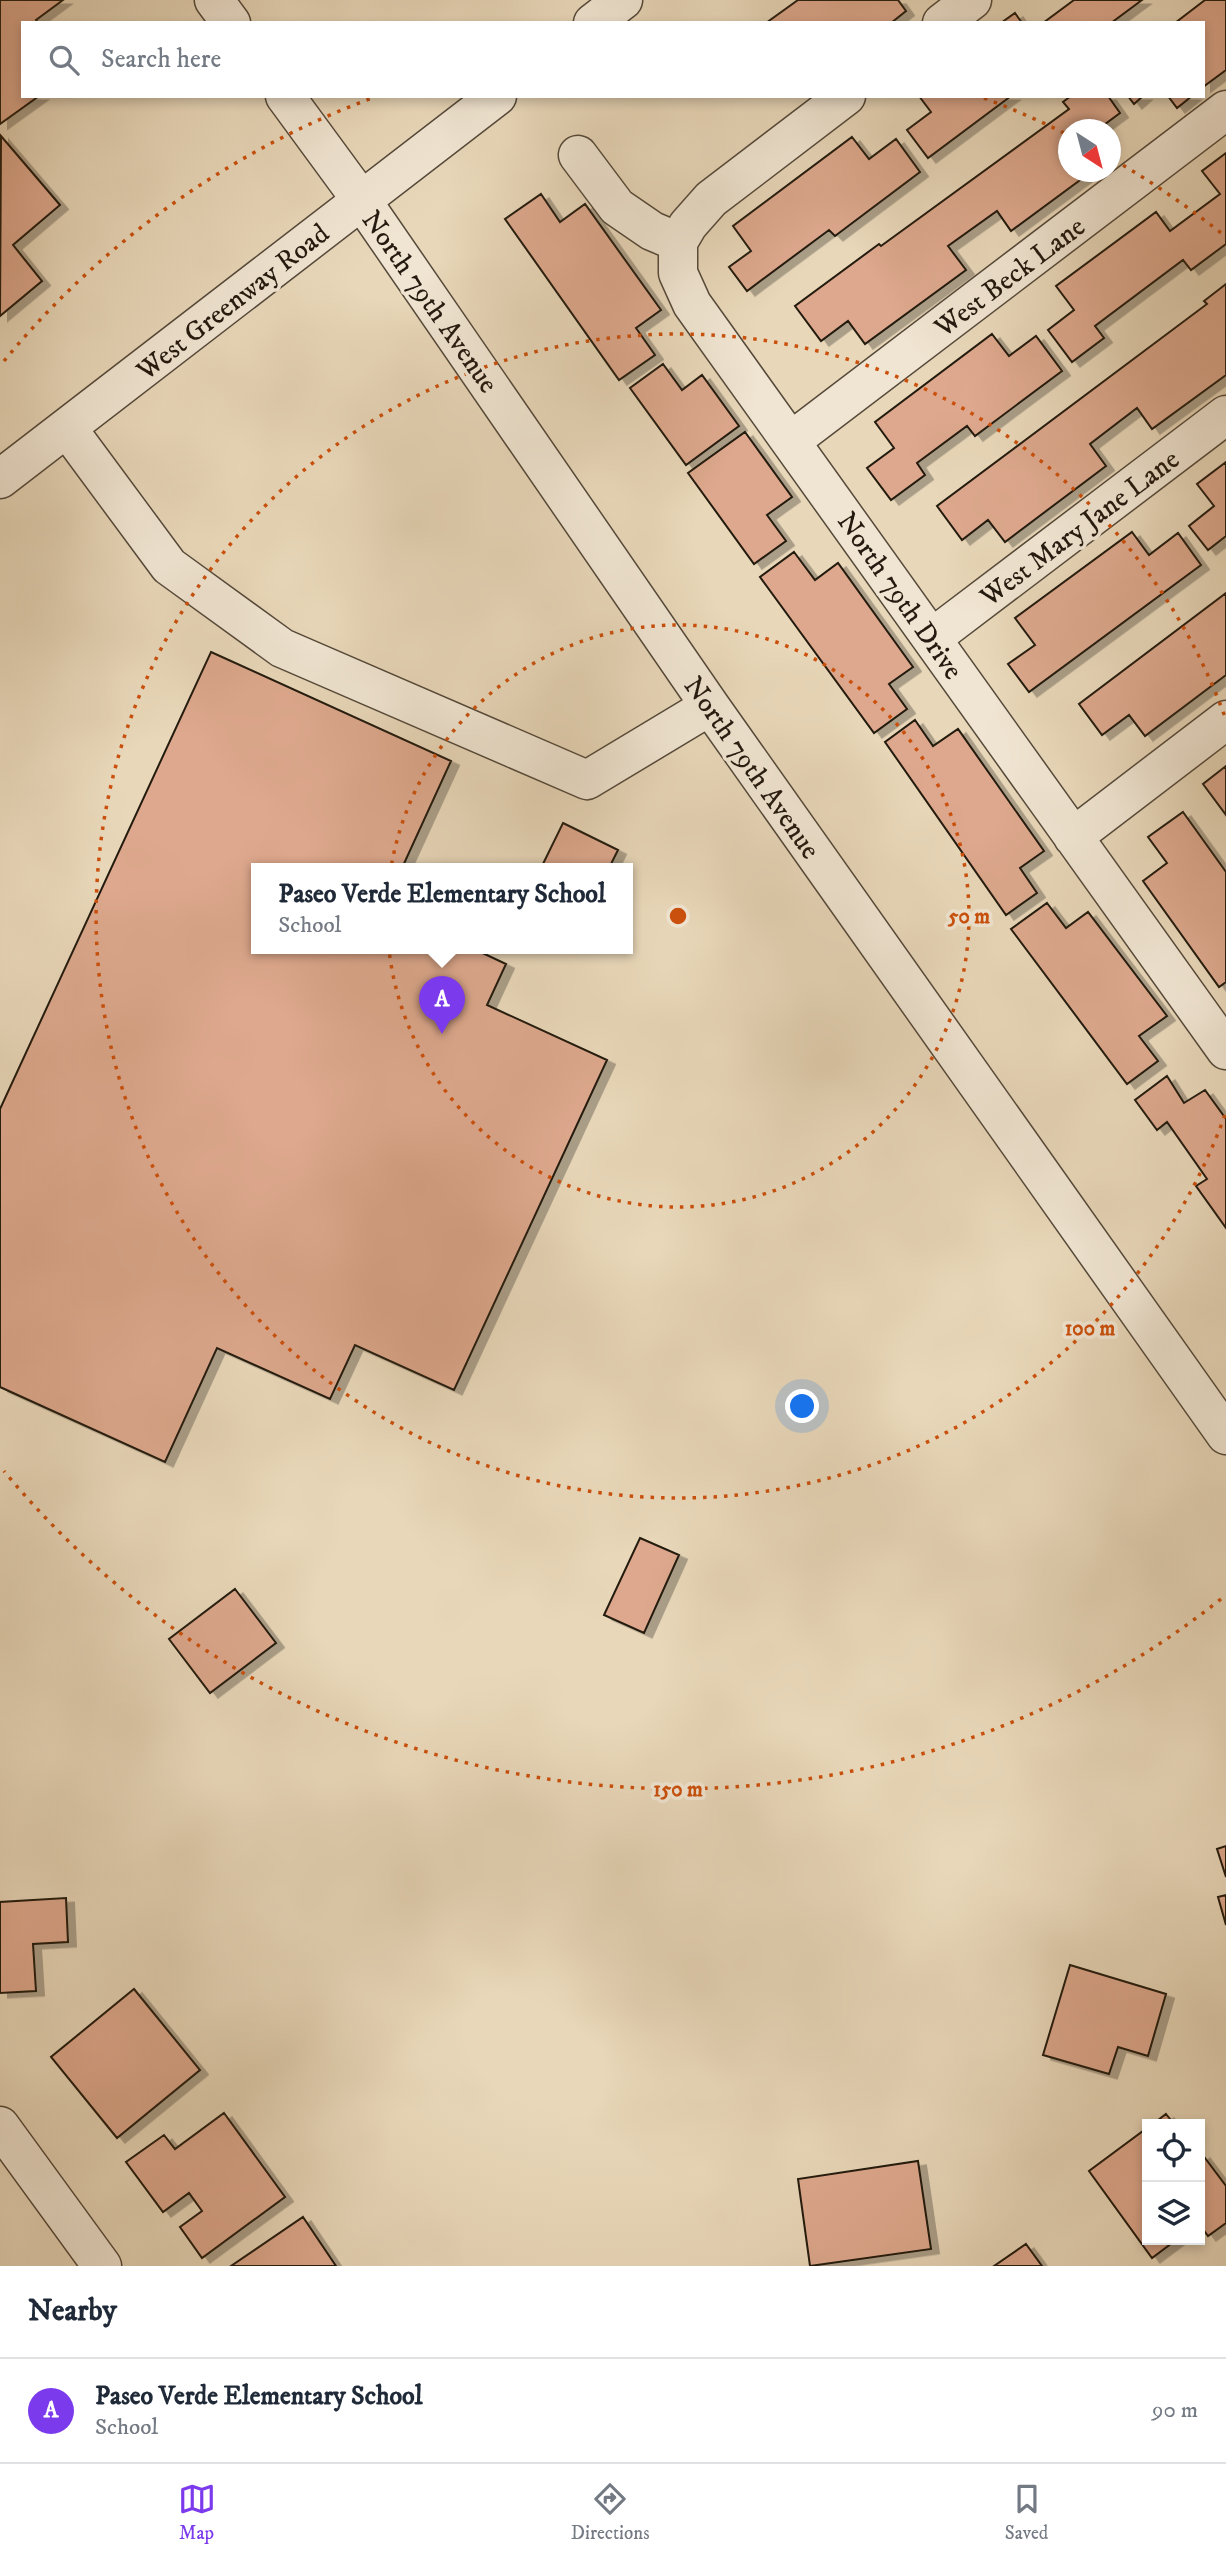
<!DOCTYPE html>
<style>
body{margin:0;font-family:"IM FELL DW Pica",serif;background:#f2f2f3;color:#1f2937}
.controls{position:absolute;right:21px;bottom:21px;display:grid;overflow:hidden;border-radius:0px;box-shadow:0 4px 10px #0003}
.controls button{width:63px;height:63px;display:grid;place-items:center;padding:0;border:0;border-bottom:2px solid #e0e1e3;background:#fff;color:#1f2937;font:35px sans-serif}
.compass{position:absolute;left:1058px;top:119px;width:63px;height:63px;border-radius:50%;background:#fff;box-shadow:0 4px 10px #0003;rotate:144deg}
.you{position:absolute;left:803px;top:1407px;width:24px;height:24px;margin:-18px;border:5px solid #fff;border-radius:50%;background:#1a73e8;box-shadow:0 0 0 10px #1a73e833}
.badge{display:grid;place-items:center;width:46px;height:46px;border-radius:50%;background:#7c3aed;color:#fff;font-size:23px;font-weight:700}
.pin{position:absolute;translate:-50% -58px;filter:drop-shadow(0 2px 4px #0008)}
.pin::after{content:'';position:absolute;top:37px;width:24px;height:21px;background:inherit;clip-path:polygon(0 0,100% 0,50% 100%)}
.popup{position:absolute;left:251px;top:863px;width:382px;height:91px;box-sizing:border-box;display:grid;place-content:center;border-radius:0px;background:#fff;filter:drop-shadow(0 2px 5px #0005);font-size:23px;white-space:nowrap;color:#747a83}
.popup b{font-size:26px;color:#1f2937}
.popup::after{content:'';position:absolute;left:50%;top:100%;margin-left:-14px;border:14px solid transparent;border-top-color:#fff}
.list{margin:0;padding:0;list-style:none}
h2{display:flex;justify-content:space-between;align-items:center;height:91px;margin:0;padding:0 28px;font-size:30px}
h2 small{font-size:23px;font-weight:400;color:#747a83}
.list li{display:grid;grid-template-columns:46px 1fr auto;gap:21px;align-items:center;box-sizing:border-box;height:105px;padding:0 28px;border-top:2px solid #e0e1e3}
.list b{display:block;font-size:26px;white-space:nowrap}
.list p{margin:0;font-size:23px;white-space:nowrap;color:#747a83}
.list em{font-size:23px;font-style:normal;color:#747a83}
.icon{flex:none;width:38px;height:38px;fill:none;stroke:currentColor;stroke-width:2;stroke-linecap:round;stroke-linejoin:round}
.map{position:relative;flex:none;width:1226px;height:2266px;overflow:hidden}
.search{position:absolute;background:#fff;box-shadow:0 4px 10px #0003;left:21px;right:21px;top:21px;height:77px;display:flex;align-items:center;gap:18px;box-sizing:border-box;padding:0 24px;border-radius:0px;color:#747a83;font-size:26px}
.sheet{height:196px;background:#fff}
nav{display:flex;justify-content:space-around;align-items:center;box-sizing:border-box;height:98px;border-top:2px solid #e0e1e3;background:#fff;font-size:19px;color:#747a83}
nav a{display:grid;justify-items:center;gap:4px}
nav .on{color:#7c3aed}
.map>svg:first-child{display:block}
.building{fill:#dda88d;stroke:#241a0f;stroke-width:2;filter:url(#shadow)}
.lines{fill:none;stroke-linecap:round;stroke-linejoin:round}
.minor-casing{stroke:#55493a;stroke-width:41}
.minor{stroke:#f0e5d2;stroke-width:38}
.ring{fill:none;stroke:#cb500c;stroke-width:3.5;stroke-dasharray:3.5 7}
.labels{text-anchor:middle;stroke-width:7;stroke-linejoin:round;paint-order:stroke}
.street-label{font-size:28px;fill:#241a0f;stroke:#f0e5d2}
.centre{fill:#cb500c;stroke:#f0e5d2;stroke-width:3.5}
.ring-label{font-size:21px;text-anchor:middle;font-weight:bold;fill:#cb500c;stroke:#f0e5d2;stroke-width:7;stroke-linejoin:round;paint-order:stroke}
</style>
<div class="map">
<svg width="1226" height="2266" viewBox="0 0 1226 2266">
<defs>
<filter id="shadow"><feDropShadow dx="8" dy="4.5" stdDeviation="0" flood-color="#0004"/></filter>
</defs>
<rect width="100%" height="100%" fill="#e8d7b9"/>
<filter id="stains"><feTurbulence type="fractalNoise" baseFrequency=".00286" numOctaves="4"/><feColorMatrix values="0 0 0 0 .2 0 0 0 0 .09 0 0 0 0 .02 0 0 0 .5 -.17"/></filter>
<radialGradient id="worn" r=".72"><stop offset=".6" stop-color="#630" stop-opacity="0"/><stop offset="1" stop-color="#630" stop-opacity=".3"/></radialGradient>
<path class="building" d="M 0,0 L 63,0 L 36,20 L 38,23 L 23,23 L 23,96 L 39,96 L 0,124 Z
M 798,0 L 898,0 L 906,11 L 891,23 L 766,23 Z
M 1074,0 L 1142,0 L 1111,23 L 1043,23 Z
M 1205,0 L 1226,0 L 1226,70 L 1203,87 L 1203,23 L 1175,23 Z
M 1015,13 L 1022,23 L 1001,23 Z
M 919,96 L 1011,96 L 928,158 L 907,130 L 931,112 Z
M 1071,96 L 1108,96 L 1120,113 L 1097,130 L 1068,130 L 1068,172 L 1091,172 L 1011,231 L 997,211 L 948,246 L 966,270 L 865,344 L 848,321 L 821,341 L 795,306 L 879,244 L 881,246 L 1069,109 L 1063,102 Z
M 1128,96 L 1143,96 L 1134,104 Z
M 1168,96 L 1192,96 L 1177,108 Z
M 1,136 L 60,205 L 13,245 L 42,281 L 0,316 Z
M 852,137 L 869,159 L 896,139 L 920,172 L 835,236 L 829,230 L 747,291 L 729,267 L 751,251 L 733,226 Z
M 1226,153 L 1226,244 L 1191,270 L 1183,260 L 1095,326 L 1104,338 L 1072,362 L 1048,330 L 1074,310 L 1056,286 L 1156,212 L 1170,231 L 1220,194 L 1202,171 Z
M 541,194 L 560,222 L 585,204 L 661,310 L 636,328 L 655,355 L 619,380 L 505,219 Z
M 1226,284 L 1226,375 L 1152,429 L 1137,408 L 1090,444 L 1106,466 L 1005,542 L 988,520 L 962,540 L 937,506 L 1207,304 L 1204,301 Z
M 992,334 L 1009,356 L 1036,336 L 1062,371 L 975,436 L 967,426 L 917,463 L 925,475 L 891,500 L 867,468 L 894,448 L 875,422 Z
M 663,364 L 682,390 L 702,375 L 739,426 L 686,465 L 630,388 Z
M 745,432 L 792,497 L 767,515 L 786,541 L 754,564 L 688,473 Z
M 1226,462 L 1226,536 L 1208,550 L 1189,526 L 1214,506 L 1197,484 Z
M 1132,532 L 1149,555 L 1178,533 L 1201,565 L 1029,692 L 1008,664 L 1035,645 L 1015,618 Z
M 794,552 L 815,580 L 838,563 L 913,667 L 889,684 L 907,709 L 874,733 L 760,577 Z
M 1226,593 L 1226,675 L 1145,736 L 1129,715 L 1102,735 L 1079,704 Z
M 211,652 L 451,761 L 402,868 L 256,868 L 256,948 L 472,948 L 506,964 L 487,1005 L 607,1060 L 454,1390 L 355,1345 L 330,1399 L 217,1348 L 165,1462 L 0,1387 L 0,1109 Z
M 915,720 L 933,746 L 958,729 L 1044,851 L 1020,868 L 1037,893 L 1006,915 L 885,742 Z
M 1226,766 L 1226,815 L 1203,784 Z
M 1183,812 L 1226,872 L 1226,982 L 1219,987 L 1143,881 L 1167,863 L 1148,837 Z
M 563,823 L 618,850 L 609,868 L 541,868 Z
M 1047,903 L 1066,928 L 1088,912 L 1167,1016 L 1139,1036 L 1158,1061 L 1127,1084 L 1011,929 Z
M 1167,1076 L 1184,1103 L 1205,1090 L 1226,1119 L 1226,1228 L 1196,1186 L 1207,1179 L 1167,1122 L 1157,1130 L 1135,1100 Z
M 640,1538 L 679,1555 L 644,1633 L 604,1615 Z
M 235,1589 L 276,1643 L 210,1693 L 169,1639 Z
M 1226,1846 L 1226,1877 L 1217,1849 Z
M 1226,1895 L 1226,1925 L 1218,1897 Z
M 66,1898 L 68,1942 L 33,1944 L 36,1991 L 0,1993 L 0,1902 Z
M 1070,1965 L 1166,1994 L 1148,2056 L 1118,2047 L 1109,2074 L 1043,2055 Z
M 134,1989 L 200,2070 L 117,2138 L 51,2057 Z
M 224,2113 L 285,2197 L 202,2258 L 180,2227 L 202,2211 L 189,2193 L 163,2212 L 126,2162 L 164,2135 L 175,2149 Z
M 1166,2114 L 1174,2124 L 1153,2124 Z
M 1147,2128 L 1147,2240 L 1176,2240 L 1152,2258 L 1089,2171 Z
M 1202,2154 L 1226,2186 L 1226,2223 L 1208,2236 L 1200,2225 L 1200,2156 Z
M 918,2161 L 931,2249 L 810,2266 L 798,2179 Z
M 303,2217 L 336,2266 L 231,2266 Z
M 1026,2244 L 1042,2266 L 994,2266 Z"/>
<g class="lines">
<g class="minor-casing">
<path id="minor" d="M 214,0 L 231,23
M 593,23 L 623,0
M 942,23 L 972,0
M 285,96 L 362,201 L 710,706 L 1226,1435
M 578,155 L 617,207 L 652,231 L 678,242
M 678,242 L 678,273 L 692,304 L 1226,1050
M 678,242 L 688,225 L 711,199 L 846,96
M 67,428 L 169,566 L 282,648 L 587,780 L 710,706
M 791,441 L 1226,110
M 0,479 L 497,96
M 932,638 L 1226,415
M 1073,837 L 1226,720
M 0,2126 L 102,2266"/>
</g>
<use href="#minor" class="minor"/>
</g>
<g class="ring">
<circle cx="678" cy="916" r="291"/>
<path d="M1225 1115A582 582 0 1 1 1225 717"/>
<path d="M1221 1599A873 873 0 0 1 4 1471M4 361A873 873 0 0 1 372 98M984 98A873 873 0 0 1 1068 135M1114 160A873 873 0 0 1 1221 233"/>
</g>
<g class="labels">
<g class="street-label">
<text transform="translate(1009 276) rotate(-37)" y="10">West Beck Lane</text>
<text transform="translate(232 301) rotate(-38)" y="10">West Greenway Road</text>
<text transform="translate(431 301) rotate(55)" y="10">North 79th Avenue</text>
<text transform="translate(1079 527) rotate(-37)" y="10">West Mary Jane Lane</text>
<text transform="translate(901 595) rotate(55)" y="10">North 79th Drive</text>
<text transform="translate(753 767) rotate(55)" y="10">North 79th Avenue</text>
</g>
</g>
<circle cx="678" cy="916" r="10" class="centre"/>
<g class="ring-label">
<text x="969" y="923">50 m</text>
<text x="1090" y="1335">100 m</text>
<text x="678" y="1796">150 m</text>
</g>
<rect width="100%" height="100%" filter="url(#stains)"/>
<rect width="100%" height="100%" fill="url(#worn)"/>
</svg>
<div class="controls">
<button><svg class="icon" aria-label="locate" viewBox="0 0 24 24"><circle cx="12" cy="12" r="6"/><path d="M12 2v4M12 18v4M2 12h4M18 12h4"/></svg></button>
<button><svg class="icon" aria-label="layers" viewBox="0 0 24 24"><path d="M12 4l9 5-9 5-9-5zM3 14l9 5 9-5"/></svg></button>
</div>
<svg class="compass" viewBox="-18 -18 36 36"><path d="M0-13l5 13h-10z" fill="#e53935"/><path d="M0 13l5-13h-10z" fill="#747a83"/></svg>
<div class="you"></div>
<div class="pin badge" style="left:442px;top:1034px">A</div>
<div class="popup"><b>Paseo Verde Elementary School</b>School</div>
<div class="search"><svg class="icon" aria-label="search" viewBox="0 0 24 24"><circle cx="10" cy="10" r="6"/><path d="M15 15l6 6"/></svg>Search here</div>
</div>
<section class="sheet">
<h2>Nearby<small></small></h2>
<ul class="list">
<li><span class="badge">A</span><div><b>Paseo Verde Elementary School</b><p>School</p></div><em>90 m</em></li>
</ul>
</section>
<nav>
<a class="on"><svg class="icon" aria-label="map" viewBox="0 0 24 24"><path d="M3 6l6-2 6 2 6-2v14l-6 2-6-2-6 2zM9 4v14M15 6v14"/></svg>Map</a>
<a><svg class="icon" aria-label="directions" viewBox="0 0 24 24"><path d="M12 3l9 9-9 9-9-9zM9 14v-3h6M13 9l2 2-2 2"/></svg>Directions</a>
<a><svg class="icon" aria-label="saved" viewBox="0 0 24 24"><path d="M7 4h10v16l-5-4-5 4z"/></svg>Saved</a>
</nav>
